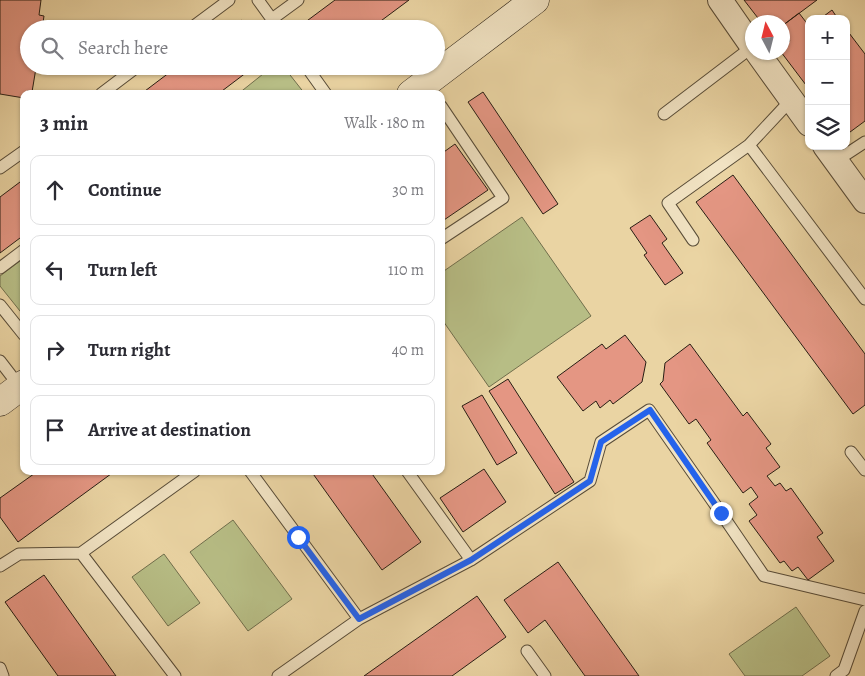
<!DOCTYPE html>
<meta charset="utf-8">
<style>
body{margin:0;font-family:Alegreya,serif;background:#f2f2f3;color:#2b2b33}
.controls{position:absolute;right:15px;top:15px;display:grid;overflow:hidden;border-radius:10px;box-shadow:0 1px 4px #0004}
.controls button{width:45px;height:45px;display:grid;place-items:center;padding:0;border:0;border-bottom:1px solid #e1e1e2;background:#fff;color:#2b2b33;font:25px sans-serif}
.compass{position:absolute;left:745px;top:15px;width:45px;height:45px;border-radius:50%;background:#fff;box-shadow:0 1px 4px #0004;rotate:353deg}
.stop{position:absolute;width:15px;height:15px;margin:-11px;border:4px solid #2563eb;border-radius:50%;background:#fff}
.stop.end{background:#2563eb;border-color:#fff;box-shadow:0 1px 5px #0008}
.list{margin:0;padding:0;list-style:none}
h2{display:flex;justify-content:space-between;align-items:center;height:65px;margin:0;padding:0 20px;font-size:21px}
h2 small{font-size:16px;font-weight:400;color:#7c7c81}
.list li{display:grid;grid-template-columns:32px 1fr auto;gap:15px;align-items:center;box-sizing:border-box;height:70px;margin:0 10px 10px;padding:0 10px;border:1px solid #e1e1e2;border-radius:10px}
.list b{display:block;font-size:19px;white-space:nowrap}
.list em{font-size:16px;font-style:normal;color:#7c7c81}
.icon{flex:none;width:28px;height:28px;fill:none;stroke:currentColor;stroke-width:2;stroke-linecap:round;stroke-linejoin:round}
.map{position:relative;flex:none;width:865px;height:676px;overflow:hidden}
.search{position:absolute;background:#fff;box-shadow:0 1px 4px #0004;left:20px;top:20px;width:425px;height:55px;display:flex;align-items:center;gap:12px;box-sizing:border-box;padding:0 18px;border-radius:28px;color:#7c7c81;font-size:19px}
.panel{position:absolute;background:#fff;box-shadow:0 1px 4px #0004;left:20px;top:90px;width:425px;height:385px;border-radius:10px}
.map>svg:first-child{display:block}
.green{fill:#b7bd85;stroke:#706e4c}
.building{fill:#e49683;stroke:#281e14}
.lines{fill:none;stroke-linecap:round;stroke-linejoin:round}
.service-casing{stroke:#584c38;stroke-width:13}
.minor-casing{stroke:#584c38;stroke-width:26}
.secondary-casing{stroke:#281e14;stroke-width:29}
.service{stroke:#f1e3c3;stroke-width:11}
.minor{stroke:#f1e3c3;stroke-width:24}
.secondary{stroke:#f1e3c3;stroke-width:28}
.route{stroke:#2563eb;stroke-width:6}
</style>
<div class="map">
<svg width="865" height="676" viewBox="0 0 865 676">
<rect width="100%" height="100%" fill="#ead4a3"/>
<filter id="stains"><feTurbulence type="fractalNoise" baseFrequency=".004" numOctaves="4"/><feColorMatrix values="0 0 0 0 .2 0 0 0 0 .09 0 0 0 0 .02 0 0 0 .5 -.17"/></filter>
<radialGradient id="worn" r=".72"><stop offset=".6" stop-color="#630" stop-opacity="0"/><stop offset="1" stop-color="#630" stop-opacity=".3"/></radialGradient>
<path class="green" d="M 273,66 L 283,66 L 305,94 L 238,94 Z
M 522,217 L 591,316 L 489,387 L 441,318 L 441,273 Z
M 24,258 L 24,316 L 0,286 L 0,276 Z
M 233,520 L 292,599 L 248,631 L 190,552 Z
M 164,554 L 200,603 L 168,626 L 132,577 Z
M 796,607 L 830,656 L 802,676 L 745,676 L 729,654 Z"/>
<path class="building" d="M 0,0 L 41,0 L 39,15 L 44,16 L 42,29 L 29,29 L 29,66 L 36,68 L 32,92 L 27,91 L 27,94 L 24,94 L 24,98 L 0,94 Z
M 335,0 L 409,0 L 370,29 L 296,29 Z
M 744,0 L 817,0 L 782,26 L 782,22 L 761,22 Z
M 832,10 L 838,19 L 820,19 Z
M 799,13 L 809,26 L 809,89 L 781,52 L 782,52 L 782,46 L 790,41 L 782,31 L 782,26 Z
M 242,20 L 248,29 L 230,29 Z
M 846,29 L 865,54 L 865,121 L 846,135 Z
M 178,66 L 255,66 L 218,94 L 141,94 Z
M 483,92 L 558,204 L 543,214 L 468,102 Z
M 455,144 L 488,190 L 441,222 L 441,154 Z
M 733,175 L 865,354 L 865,405 L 853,414 L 696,202 Z
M 24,179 L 24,235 L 0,253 L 0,197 Z
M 650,215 L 667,239 L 662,243 L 683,273 L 665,285 L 644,255 L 647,253 L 630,228 Z
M 625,335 L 646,362 L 642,382 L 613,404 L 610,400 L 600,408 L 596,401 L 583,411 L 557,377 L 602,344 L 606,349 Z
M 690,344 L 743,416 L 747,412 L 771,444 L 766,448 L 780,467 L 767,476 L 775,486 L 780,483 L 786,491 L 791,488 L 823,533 L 817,537 L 834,561 L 808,580 L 798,567 L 792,571 L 784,561 L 780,563 L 749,521 L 757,515 L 749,504 L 758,497 L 751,487 L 743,493 L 707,443 L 711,440 L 696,419 L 689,424 L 660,384 L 663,381 L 665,363 Z
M 508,379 L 574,482 L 555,494 L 489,391 Z
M 482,395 L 517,453 L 497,465 L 462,406 Z
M 484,469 L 506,502 L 463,532 L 440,498 Z
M 38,471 L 115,471 L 18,542 L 0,517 L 0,498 Z
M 311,471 L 370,471 L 421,542 L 382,570 Z
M 558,562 L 639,676 L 585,676 L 545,620 L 528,633 L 504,600 Z
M 44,575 L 116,676 L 58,676 L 5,602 Z
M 477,596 L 506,637 L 452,676 L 364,676 Z"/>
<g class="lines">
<g class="service-casing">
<path id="service" d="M 258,0 L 279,29
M 272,19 L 298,0
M 190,29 L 229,0
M 306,66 L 326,94
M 101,94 L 138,66
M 791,100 L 749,145 L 865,299
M 441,106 L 503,198 L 441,239
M 664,114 L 752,47
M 836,161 L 865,142
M 0,168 L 24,151
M 693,240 L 668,203 L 749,145
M 0,268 L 24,250
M 0,305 L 24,335
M 0,361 L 20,387
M 851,452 L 865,470
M 250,471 L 359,619
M 407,471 L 471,560
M 81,553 L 195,471
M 0,566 L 19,554 L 81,553 L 175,676
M 527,651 L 545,676
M 0,668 L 3,676
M 278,676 L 359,619 L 471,560 L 590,481 L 601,442 L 649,410 L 721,513 L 764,576 L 865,600
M 836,676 L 844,670 L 865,611"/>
</g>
<g class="minor-casing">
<path id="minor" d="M 720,0 L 752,46
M 757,52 L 809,124
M 825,146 L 865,201"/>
</g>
<g class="secondary-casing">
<path id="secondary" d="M 411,94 L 535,0
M 0,402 L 24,384"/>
</g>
<use href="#service" class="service"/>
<use href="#minor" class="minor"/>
<use href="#secondary" class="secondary"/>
</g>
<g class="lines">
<path class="route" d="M 298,537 L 359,619 L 471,560 L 590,481 L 601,442 L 650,410 L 721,513"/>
</g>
<rect width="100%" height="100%" filter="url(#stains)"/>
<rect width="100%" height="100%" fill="url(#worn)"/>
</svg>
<div class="controls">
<button>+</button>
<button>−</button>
<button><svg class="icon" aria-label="layers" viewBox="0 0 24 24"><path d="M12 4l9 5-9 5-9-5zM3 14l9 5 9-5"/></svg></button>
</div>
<svg class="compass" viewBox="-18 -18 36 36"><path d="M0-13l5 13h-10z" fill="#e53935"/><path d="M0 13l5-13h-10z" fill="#7c7c81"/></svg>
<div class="stop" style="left:298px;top:537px"></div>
<div class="stop end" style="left:721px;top:513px"></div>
<div class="search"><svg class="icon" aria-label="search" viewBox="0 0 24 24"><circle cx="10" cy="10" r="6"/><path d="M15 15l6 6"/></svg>Search here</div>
<section class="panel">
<h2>3 min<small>Walk · 180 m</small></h2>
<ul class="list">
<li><svg class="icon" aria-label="ahead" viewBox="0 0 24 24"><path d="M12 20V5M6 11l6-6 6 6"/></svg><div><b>Continue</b></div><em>30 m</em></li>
<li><svg class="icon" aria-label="left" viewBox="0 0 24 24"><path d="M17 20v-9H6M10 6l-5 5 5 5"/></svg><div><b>Turn left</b></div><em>110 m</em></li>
<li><svg class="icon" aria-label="right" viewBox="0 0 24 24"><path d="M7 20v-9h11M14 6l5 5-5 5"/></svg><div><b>Turn right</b></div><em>40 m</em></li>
<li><svg class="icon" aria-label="arrive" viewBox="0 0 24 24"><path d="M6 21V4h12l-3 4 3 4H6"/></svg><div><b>Arrive at destination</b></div></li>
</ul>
</section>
</div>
